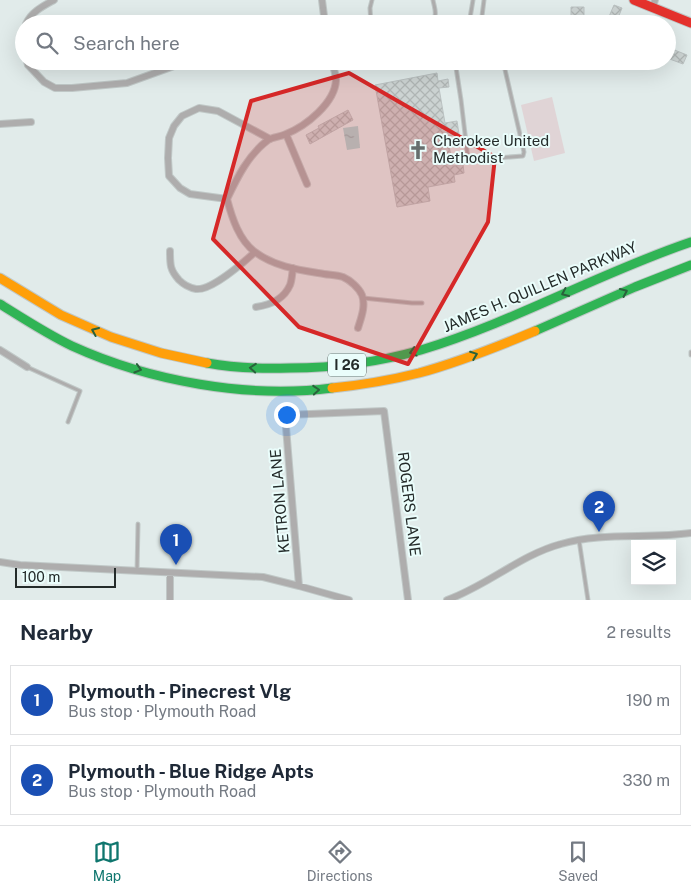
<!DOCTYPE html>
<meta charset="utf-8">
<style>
body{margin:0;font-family:"Public Sans",sans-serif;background:#f6f6f7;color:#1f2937}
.controls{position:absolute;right:15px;bottom:15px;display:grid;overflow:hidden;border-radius:0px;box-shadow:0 5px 20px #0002}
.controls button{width:45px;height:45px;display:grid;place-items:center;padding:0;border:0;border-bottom:1px solid #e0e1e3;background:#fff;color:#1f2937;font:25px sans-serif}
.scale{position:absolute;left:15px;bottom:12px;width:101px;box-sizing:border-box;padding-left:5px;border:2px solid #242b2a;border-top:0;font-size:14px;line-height:18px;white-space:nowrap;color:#242b2a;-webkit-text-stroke:4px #eafdfb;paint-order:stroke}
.you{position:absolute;left:286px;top:414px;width:18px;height:18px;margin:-12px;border:4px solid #fff;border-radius:50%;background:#1a73e8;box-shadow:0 0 0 8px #1a73e833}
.badge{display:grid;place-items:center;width:32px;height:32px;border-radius:50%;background:#0f766e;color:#fff;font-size:16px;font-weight:700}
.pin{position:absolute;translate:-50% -41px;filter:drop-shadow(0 1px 2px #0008)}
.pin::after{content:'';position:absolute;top:26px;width:18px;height:15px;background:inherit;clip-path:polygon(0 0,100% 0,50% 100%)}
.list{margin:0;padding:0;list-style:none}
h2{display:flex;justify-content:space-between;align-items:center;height:65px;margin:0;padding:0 20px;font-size:21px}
h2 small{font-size:16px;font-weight:400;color:#747a83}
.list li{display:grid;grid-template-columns:32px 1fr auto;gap:15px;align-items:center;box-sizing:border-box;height:70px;margin:0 10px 10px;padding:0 10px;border:1px solid #e0e1e3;border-radius:0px}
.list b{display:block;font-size:19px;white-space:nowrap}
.list p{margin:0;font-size:16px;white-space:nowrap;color:#747a83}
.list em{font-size:16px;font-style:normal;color:#747a83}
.icon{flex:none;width:28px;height:28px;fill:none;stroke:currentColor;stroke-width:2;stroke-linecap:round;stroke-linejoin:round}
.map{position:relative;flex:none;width:691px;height:600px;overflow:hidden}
.search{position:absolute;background:#fff;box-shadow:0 5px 20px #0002;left:15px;right:15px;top:15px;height:55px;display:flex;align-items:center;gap:12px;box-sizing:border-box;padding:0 18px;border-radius:28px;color:#747a83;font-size:19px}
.sheet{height:225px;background:#fff}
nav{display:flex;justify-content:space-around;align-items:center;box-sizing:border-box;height:70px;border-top:1px solid #e0e1e3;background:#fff;font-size:14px;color:#747a83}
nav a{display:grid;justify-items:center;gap:2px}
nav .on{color:#0f766e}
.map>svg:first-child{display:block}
.grass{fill:#e0d4d6}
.water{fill:url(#water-ripples)}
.building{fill:url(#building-cross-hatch);stroke:#bbc2c2}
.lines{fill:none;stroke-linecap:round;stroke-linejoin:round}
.lane-casing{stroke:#c0c8c7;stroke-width:5}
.street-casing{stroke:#c0c8c7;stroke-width:8}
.fast-casing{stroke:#c0c8c7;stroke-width:11}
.slow-casing{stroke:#c0c8c7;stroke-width:11}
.jam-casing{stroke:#c0c8c7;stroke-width:11}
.lane{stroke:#aeadad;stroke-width:3}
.street{stroke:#aeadad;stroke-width:6}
.fast{stroke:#30b455;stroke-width:9}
.slow{stroke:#ff9f0a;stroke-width:9}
.jam{stroke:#e5322d;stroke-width:9}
.oneway{stroke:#29623b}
.marked{fill:#d62828;fill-opacity:0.2;stroke:#d62828;stroke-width:4;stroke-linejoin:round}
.labels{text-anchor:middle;stroke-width:4;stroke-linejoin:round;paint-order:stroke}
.shield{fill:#eafdfb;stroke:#5f6a69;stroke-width:1}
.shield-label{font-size:14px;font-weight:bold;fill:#242b2a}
.poi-label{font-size:15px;fill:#242b2a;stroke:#eafdfb;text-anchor:start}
.street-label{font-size:15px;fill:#242b2a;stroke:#eafdfb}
</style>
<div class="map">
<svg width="691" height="600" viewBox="0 0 691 600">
<defs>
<pattern id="water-ripples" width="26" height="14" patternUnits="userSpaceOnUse" patternTransform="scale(1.25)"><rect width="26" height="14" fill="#b1d2d1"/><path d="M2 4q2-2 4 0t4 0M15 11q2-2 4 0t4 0" fill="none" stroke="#98b4b4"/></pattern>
<pattern id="building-cross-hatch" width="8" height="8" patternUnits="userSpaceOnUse" patternTransform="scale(1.25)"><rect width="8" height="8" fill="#ccd3d2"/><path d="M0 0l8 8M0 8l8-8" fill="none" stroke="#afb5b4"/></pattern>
</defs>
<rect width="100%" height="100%" fill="#e1ebea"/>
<path class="grass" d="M 552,97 L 565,153 L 534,161 L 521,105 Z"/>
<path class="water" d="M 358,126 L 360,148 L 347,150 L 343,128 Z"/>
<path class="building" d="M 614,5 L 622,8 L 616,23 L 608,19 Z
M 571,7 L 584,7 L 584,24 L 571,24 Z
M 667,47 L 687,55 L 683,64 L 667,58 Z
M 437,73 L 438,81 L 448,79 L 449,87 L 439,88 L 445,123 L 457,121 L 459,134 L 447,136 L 453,166 L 463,164 L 464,173 L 454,175 L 455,182 L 428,187 L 430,201 L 397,207 L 375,85 Z
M 348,110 L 353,120 L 310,144 L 306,135 L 319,128 L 318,126 Z"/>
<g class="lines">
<g class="lane-casing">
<path id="lane" d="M 371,24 L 370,8 L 372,0
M 428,24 C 439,16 435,11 433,0
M 469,24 L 473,0
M 484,24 L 482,16 L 484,0
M 455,61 L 461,100 L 468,159 L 470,160 L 523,156 L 524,152 L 503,61
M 363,298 L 412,303 L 422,303
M 691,352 L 691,355
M 27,367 L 80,391 L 68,422
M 579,540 L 588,600
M 137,571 L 138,524"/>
</g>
<g class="street-casing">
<path id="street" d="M 322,0 L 325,24
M 653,7 L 655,0
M 26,24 C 31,12 43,6 54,0
M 27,61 L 28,65 L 44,82 L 55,88 L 72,88 L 127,83 L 188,61
M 332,61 C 333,67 336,74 336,80 C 335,103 306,126 286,134 C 280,137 273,137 268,140 C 248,155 237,178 227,199 C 232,218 239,240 255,252 C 275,267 300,270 324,274 C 330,275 337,275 343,277 C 350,280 359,288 362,295 C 366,306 361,318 358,328
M 0,124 L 31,122
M 286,134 L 307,184
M 227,199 L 190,194 L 180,188 L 169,176 L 168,158 L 169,138 L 174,126 L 182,116 L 199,108 L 218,111 L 270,139
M 170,251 C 170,265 170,270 179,280 C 183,284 190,288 196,289 C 211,291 244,262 255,252
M 256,307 C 270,305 284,299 290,285 C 292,280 292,274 293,268
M 0,350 L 27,367
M 0,562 L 20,565 L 263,577 L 299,586 L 349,600
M 299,586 L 285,415 L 384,411 L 408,600
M 170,600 L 170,574
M 447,600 C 487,586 520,555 561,544 C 601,532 649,539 691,533"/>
</g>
<g class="fast-casing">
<path id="fast" d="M 0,304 C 24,319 47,334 72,346 C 149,381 249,399 332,388
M 535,331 L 635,287 L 691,265
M 207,363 C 234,368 263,369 290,368 C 334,368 379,362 421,350 C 514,322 599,273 691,242"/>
</g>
<g class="slow-casing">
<path id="slow" d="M 0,278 L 61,315 L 111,337 L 161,353 L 207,363
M 332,388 C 362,385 391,380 419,373 C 459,362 497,347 535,331"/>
</g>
<g class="jam-casing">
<path id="jam" d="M 634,0 L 691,23"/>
</g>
<use href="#lane" class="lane"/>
<use href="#street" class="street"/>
<use href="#fast" class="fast"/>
<use href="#slow" class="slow"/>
<use href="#jam" class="jam"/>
</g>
<defs><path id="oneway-chevron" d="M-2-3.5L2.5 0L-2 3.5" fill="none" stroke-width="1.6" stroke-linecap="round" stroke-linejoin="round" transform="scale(1.25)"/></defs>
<g class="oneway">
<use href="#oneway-chevron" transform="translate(624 292) rotate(-24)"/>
<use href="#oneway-chevron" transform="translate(565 293) rotate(156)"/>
<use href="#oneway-chevron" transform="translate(95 331) rotate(-157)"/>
<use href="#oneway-chevron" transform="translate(413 352) rotate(165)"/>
<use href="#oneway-chevron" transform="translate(474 355) rotate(-21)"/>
<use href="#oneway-chevron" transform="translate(253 368) rotate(-176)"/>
<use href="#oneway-chevron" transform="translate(138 369) rotate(17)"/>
<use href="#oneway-chevron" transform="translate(316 390) rotate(-4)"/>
</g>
<path class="marked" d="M 349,73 L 495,157 L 488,222 L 408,364 L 299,327 L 213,239 L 251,101 Z"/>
<defs>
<g id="church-bare" transform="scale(1.5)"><path d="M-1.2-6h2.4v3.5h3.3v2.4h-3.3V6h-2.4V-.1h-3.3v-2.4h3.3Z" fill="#666e6d" stroke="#eafdfb" stroke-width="2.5" paint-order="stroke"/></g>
</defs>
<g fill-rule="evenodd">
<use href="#church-bare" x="418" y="150"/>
</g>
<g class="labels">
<rect class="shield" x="328" y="353.5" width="38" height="23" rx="4"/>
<g class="shield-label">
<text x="347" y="370">I 26</text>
</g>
<g class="poi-label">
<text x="433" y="146">Cherokee United<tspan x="433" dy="17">Methodist</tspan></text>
</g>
<g class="street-label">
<text transform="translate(540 287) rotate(-23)" y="5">JAMES H. QUILLEN PARKWAY</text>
<text transform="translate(280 501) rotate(-95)" y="5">KETRON LANE</text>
<text transform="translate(409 504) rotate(83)" y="5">ROGERS LANE</text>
</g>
</g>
</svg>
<div class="controls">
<button><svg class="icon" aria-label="layers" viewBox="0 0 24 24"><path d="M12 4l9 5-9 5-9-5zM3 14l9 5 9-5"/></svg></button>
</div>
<div class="scale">100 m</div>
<div class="you"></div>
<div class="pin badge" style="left:176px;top:565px;background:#1a4fb4">1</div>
<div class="pin badge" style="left:599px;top:532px;background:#1a4fb4">2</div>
<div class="search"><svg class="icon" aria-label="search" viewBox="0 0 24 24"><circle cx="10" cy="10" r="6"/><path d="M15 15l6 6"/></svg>Search here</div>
</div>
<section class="sheet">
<h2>Nearby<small>2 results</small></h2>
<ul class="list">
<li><span class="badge" style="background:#1a4fb4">1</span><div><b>Plymouth - Pinecrest Vlg</b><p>Bus stop · Plymouth Road</p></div><em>190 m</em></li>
<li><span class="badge" style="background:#1a4fb4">2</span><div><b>Plymouth - Blue Ridge Apts</b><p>Bus stop · Plymouth Road</p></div><em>330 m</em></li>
</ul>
</section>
<nav>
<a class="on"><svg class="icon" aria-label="map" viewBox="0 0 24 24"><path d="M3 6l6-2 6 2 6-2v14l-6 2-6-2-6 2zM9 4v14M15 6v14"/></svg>Map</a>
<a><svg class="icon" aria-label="directions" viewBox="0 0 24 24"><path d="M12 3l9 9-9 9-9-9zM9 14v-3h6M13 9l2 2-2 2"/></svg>Directions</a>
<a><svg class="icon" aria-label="saved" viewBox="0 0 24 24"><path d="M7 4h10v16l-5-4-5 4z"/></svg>Saved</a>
</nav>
